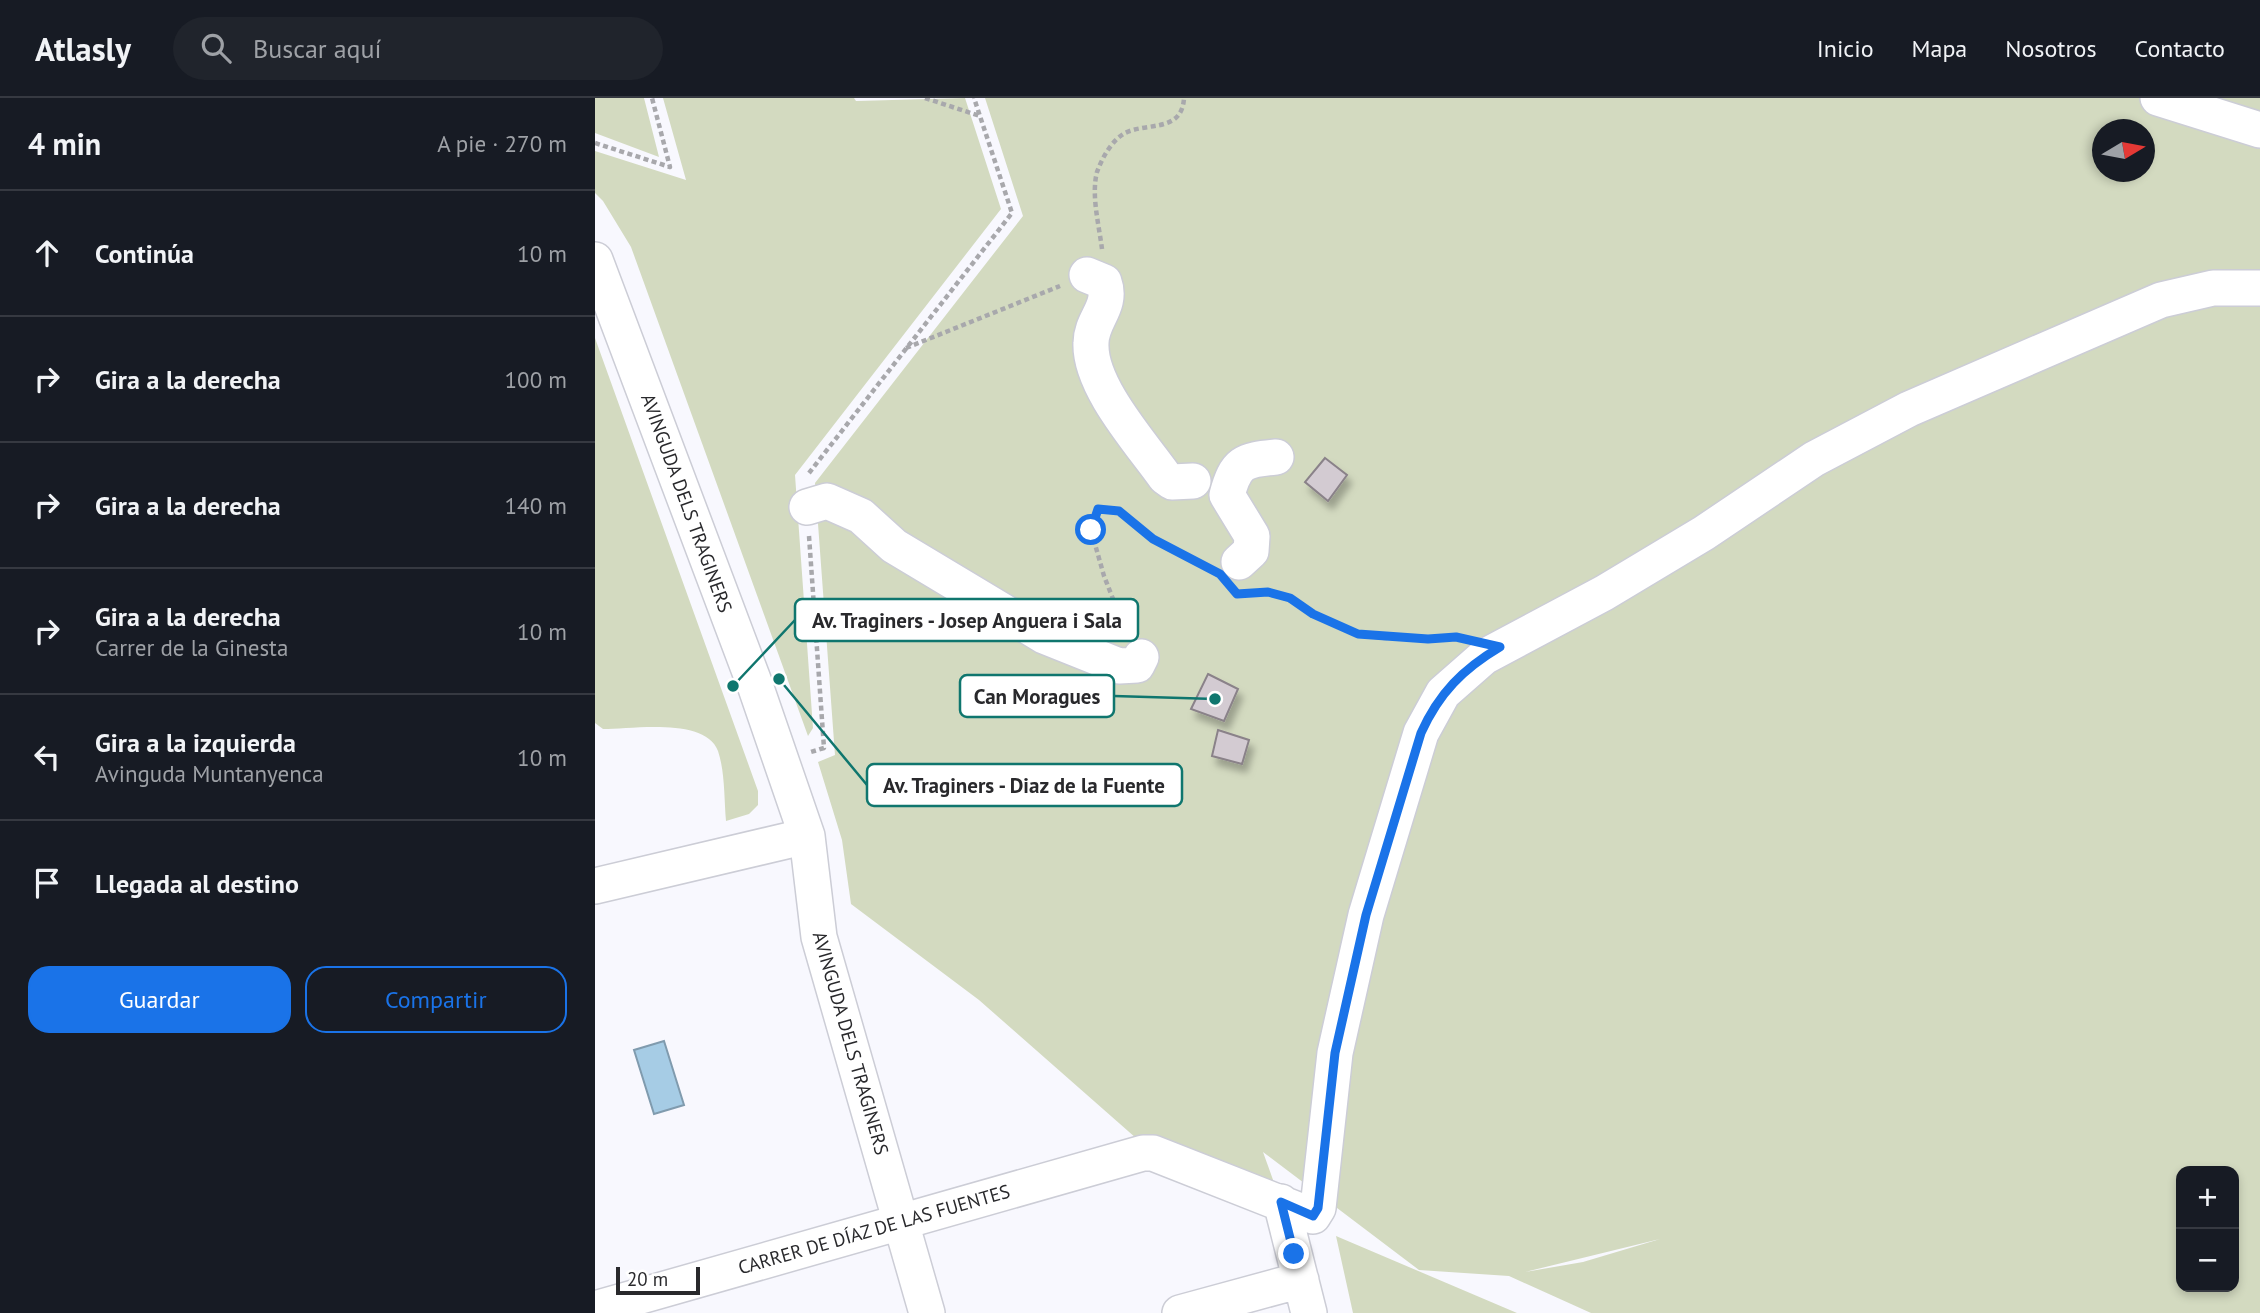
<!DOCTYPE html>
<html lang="es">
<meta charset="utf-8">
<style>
body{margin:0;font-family:"PT Sans",sans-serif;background:#20242c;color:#f1f3f6}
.controls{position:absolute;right:21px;bottom:21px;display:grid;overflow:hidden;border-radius:14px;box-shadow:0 4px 10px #0003}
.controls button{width:63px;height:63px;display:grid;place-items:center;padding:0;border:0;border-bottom:2px solid #363941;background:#171b24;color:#f1f3f6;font:35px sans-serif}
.compass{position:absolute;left:1497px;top:21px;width:63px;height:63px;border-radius:50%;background:#171b24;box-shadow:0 4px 10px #0003;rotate:80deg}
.scale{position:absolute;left:21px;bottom:18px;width:84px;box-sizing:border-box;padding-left:7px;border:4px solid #29292c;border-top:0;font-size:19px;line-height:24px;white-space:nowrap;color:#29292c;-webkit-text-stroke:5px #fff;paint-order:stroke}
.stop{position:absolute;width:21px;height:21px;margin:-16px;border:5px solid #1a73e8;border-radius:50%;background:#fff}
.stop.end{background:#1a73e8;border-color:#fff;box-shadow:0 2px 7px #0008}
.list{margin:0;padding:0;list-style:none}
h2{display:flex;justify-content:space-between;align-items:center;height:91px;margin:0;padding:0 28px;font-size:30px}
h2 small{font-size:23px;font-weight:400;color:#9ea1a6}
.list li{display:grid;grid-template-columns:46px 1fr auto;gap:21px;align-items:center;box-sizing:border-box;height:126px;padding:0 28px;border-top:2px solid #363941}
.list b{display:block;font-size:26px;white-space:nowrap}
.list p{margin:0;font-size:23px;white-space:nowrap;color:#9ea1a6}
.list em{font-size:23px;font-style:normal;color:#9ea1a6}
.actions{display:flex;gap:14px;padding:21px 28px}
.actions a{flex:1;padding:16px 0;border:2px solid #1a73e8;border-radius:21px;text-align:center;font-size:24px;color:#1a73e8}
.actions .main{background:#1a73e8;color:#fff}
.icon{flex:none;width:38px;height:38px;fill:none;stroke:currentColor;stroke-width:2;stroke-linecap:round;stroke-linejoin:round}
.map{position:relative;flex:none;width:1665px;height:1215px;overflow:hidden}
header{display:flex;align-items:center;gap:42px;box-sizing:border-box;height:98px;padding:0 35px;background:#171b24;border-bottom:2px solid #363941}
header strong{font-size:33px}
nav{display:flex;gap:38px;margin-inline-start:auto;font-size:24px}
.search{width:490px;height:63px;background:#20242c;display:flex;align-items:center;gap:18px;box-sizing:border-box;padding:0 24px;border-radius:38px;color:#9ea1a6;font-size:26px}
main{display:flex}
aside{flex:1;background:#171b24}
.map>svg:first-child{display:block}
.green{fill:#d3dac0;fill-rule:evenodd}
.water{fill:#a6cce5;stroke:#809bae;stroke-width:2}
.building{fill:#d3cbd2;stroke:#8a8289;stroke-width:2;filter:url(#shadow)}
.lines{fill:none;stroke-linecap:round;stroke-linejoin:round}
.minor-casing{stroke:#cccdd6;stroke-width:38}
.path{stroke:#a8a8ac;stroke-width:4.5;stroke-dasharray:5 3.5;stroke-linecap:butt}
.minor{stroke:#fff;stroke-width:35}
.route{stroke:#1a73e8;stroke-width:9}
.labels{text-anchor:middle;stroke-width:7;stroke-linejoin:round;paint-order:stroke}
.street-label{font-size:19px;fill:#29292c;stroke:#fff}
.leader{fill:none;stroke:#0f766e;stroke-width:2.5}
.callout-dot{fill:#0f766e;stroke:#fff;stroke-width:2.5}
.callout{fill:#fff;stroke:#0f766e;stroke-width:2.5}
.callout-label{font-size:21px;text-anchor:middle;font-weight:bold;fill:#29292c}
</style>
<header>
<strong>Atlasly</strong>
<div class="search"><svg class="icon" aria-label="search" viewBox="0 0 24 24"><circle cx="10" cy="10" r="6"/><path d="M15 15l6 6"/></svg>Buscar aquí</div>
<nav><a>Inicio</a><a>Mapa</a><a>Nosotros</a><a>Contacto</a></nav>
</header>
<main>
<aside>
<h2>4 min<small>A pie · 270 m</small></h2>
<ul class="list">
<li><svg class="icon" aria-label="ahead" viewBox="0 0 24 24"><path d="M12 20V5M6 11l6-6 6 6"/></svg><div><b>Continúa</b></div><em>10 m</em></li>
<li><svg class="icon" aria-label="right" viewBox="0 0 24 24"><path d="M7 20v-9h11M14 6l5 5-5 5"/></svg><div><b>Gira a la derecha</b></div><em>100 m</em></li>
<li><svg class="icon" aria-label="right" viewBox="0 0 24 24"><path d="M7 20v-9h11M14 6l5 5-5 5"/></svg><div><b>Gira a la derecha</b></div><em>140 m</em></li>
<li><svg class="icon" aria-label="right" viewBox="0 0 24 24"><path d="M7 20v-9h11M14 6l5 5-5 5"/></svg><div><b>Gira a la derecha</b><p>Carrer de la Ginesta</p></div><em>10 m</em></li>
<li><svg class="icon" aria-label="left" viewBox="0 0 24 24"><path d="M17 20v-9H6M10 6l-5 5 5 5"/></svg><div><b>Gira a la izquierda</b><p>Avinguda Muntanyenca</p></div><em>10 m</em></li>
<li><svg class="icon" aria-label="arrive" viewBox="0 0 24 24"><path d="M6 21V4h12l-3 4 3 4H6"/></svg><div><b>Llegada al destino</b></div></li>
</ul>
<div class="actions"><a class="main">Guardar</a><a>Compartir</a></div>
</aside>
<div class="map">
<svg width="1665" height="1215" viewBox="0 0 1665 1215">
<defs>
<filter id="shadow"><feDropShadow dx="4.5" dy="8" stdDeviation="3.5" flood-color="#0004"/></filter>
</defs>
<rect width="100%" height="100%" fill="#f8f8fe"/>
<path class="green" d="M 0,0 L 49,0 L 64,59 L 0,35 Z
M 68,0 L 259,0 L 261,3 L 370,0 L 406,111 L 200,377 L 218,630 L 213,638 L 36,149 L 8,103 L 0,95 L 0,53 L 91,82 Z
M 390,0 L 1665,0 L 1665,1215 L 996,1215 L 914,1178 L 824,1172 L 668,1054 L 686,1104 L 558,1055 L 384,902 L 256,806 L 247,742 L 223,664 L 240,657 L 220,385 L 428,118 ZM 1507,32 L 1549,32 L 1549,74 L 1507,74 ZM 1586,1073 L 1639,1073 L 1639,1189 L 1586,1189 ZM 1065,1141 L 988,1164 L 930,1174 Z
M 0,240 L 163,693 L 163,707 L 154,716 L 131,723 C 129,700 130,674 123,653 C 111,619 37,631 8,631 L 0,625 Z
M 741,1138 L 922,1215 L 758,1215 Z"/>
<path class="water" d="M 69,943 L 89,1007 L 59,1016 L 39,952 Z"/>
<path class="building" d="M 730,360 L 752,377 L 733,403 L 710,384 Z
M 613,576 L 643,591 L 629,623 L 596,611 Z
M 623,632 L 654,642 L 647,666 L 617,658 Z"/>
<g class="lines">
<g class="minor-casing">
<path id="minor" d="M 1563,0 L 1665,32
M 0,162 L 160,587 L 212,738 L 224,839 L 332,1215
M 492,177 L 509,184 C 518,209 496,221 496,245 C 494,288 546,345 570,379 L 577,384 L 598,383
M 212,409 L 232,403 L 266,418 L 299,448 L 449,538 L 524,568 L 542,567 L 546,559
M 644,464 L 656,453 L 657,438 L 632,397 C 641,364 648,362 681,359
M 0,788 L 212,738
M 686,1104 L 714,1215
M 0,1211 L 548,1055 L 558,1055 L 718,1118 L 723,1110 L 740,955 L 771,817 L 826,635 L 848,595 L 889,559 L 1009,495 L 1109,435 L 1219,361 L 1314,311 L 1566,202 L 1618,190 L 1665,190
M 585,1215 L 706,1182"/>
</g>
<path class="path" d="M 330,0 L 385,18
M 0,45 L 75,69 L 57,0
M 507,151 C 504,127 496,97 502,74 C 507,60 517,42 530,35 C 552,24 587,35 589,0
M 311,250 L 465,188
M 214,375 L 417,115 L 379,0
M 214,438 L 229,650 L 216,654
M 652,495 C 700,492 718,522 761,535 C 793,545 831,537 864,540
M 531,534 L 509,478 L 496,432 L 503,411 L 524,413 L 558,441 L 614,469"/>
<use href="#minor" class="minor"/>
</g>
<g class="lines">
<path class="route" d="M 496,432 L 503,411 L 524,413 L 558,441 L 625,476 L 642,496 L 673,494 L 695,500 L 718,516 L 763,536 L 833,541 L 861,539 L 905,549 C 868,571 844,595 826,635 L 771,817 L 740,955 L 723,1110 L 718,1118 L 686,1104 L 699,1156"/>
</g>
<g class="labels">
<g class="street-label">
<text transform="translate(92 405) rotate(70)" y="7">AVINGUDA DELS TRAGINERS</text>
<text transform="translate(256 945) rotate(74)" y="7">AVINGUDA DELS TRAGINERS</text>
<text transform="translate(279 1131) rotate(-16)" y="7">CARRER DE DÍAZ DE LAS FUENTES</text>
</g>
</g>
<path class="leader" d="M138 588L200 522M620 601L519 598M184 581L272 687"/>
<g class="callout-dot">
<circle cx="138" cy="588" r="7"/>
<circle cx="620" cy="601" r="7"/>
<circle cx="184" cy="581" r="7"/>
</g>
<g class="callout">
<rect x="200" y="501" width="343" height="42" rx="7"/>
<rect x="365" y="577" width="154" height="42" rx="7"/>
<rect x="272" y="666" width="315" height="42" rx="7"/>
</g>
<g class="callout-label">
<text x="372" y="530">Av. Traginers - Josep Anguera i Sala</text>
<text x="442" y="606">Can Moragues</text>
<text x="429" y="695">Av. Traginers - Diaz de la Fuente</text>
</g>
</svg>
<div class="controls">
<button>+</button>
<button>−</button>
</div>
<svg class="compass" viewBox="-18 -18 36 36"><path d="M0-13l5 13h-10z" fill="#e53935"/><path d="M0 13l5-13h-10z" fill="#9ea1a6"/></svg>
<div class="scale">20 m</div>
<div class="stop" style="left:496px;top:432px"></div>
<div class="stop end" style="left:699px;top:1156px"></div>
</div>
</main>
